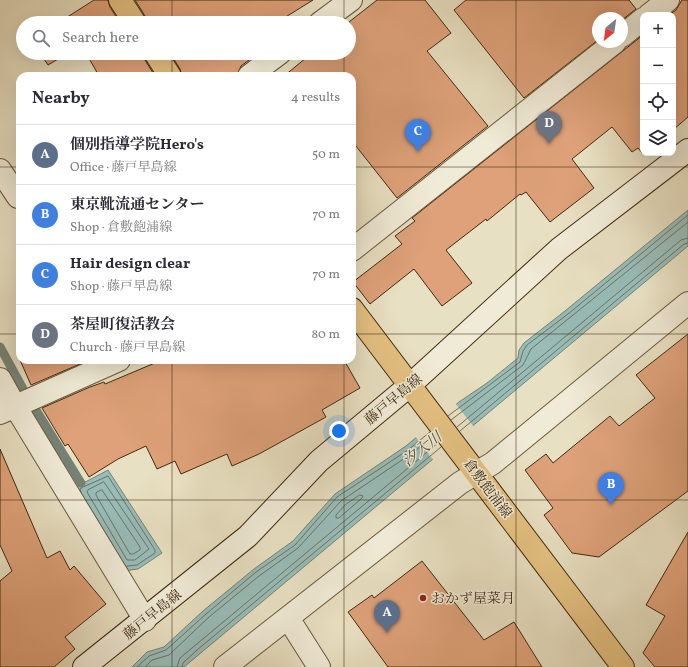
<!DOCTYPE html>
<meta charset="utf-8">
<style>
body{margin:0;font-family:Vollkorn,"Noto Serif JP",serif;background:#f2f2f3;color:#2b2b33}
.controls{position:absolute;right:12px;top:12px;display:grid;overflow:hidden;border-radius:8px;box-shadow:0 4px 16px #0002}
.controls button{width:36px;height:36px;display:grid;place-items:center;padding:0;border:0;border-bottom:1px solid #e1e1e2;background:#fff;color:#2b2b33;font:20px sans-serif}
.compass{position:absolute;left:592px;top:12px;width:36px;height:36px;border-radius:50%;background:#fff;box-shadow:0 4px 16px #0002;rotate:209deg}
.you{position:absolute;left:339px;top:431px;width:14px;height:14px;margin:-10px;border:3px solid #fff;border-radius:50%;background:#1a73e8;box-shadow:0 0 0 6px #1a73e833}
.badge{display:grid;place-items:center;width:26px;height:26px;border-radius:50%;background:#8f2418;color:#fff;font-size:13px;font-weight:700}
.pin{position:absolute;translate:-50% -33px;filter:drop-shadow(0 1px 2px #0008)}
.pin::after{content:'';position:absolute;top:21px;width:14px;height:12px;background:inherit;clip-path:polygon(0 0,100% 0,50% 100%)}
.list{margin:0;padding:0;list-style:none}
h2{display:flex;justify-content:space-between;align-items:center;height:52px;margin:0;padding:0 16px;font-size:17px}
h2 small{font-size:13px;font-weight:400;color:#7c7c81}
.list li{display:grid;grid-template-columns:26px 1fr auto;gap:12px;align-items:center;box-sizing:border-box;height:60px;padding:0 16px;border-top:1px solid #e1e1e2}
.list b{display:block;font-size:15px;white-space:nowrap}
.list p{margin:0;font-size:13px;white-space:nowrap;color:#7c7c81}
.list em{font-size:13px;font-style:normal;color:#7c7c81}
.icon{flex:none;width:22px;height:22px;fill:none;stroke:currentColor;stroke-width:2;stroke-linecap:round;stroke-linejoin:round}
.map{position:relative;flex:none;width:688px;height:667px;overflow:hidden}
.search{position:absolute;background:#fff;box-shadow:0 4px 16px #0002;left:16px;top:16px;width:340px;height:44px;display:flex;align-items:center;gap:10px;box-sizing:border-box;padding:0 14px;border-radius:22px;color:#7c7c81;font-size:15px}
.panel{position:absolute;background:#fff;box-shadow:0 4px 16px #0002;left:16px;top:72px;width:340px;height:292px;border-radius:12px}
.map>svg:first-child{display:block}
.water{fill:#98bcb8;stroke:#758275}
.pier{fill:#e8e0c2}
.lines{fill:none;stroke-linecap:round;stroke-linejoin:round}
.shore{stroke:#6c7364;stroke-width:1}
.stream{stroke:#758275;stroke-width:9}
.building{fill:#dea179;stroke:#402a10}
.minor-casing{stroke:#6a583c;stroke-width:24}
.secondary-casing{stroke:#402a10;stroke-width:24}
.primary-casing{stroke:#402a10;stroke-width:24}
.minor{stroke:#f0ebd7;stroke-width:22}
.secondary{stroke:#f0ebd7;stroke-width:22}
.primary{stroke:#e4c081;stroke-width:22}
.grid{fill:none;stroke:#402a10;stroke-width:1;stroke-opacity:0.55}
.poi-dot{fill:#8f2418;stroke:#f0ebd7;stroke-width:1.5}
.labels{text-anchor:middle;stroke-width:3;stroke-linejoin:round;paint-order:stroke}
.street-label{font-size:14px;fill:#402a10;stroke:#f0ebd7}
.poi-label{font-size:14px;fill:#402a10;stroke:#f0ebd7;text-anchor:start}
.water-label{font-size:15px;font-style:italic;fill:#564e3a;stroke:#f0ebd7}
</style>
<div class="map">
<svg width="688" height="667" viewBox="0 0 688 667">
<rect width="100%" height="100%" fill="#e8e0c2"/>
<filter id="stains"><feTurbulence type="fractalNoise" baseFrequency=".005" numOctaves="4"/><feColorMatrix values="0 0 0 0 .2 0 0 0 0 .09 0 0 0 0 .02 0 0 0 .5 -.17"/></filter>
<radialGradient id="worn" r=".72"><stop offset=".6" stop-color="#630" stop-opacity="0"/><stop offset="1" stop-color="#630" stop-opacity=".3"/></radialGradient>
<path class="water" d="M 688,210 L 688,246 L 184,667 L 132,667 L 147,652 L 164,647 L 203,611 L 254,569 L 293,541 L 335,494 L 406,446 L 459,402 L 487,383 L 518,358 L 519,350 L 524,343 L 565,311 Z
M 108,470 L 162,553 L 138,569 L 123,571 L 74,488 Z"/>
<path class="pier" d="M 455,403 L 474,427 L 434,461 L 415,436 Z"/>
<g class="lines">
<path class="shore" d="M 448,416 L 520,362 L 523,351 L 527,345 L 568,314 L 688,215
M 451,420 L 523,365 L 531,349 L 688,222
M 457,427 L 681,240 L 688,238
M 460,431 L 684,244 L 688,243
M 104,482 L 149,549 L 135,560 L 127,560 L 87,492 L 88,490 Z
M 102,490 L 140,547 L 140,550 L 133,554 L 130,554 L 96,495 L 96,493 Z
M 81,492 L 80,489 L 83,487 L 108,476 L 155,550 L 155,553 L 137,565 L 127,566
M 360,495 L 363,496 L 362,498 L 339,518 L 336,518 L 336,515 L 345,505 Z
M 137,667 L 149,656 L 166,650 L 206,614 L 256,572 L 295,545 L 337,497 L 408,450 L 430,432
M 145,667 L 152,660 L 169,655 L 209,617 L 259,576 L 298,548 L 341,501 L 411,454 L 433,436
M 177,667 L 180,658 L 438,443
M 182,667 L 183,663 L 197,650 L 441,447"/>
<path class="stream" d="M 0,347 L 23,389 L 81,483"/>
</g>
<path class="building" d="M 94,0 L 108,0 L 110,7 L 120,23 L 58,23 Z
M 135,0 L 313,0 L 276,23 L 147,23 L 145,16 Z
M 377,0 L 425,0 L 451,33 L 427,51 L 488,126 L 397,198 L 352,141 L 352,76 L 284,76 L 312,53 L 349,53 L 349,22 Z
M 466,0 L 629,0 L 636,9 L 622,20 L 622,18 L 598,18 L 598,40 L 524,98 L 454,10 Z
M 682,0 L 688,0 L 688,117 L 673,130 L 673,15 L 669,15 L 676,10 Z
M 643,35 L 643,153 L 645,153 L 643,154 L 638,148 L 632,152 L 612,127 L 572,159 L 594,188 L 550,222 L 526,192 L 521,195 L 520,194 L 487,221 L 486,219 L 446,250 L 472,283 L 442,306 L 414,269 L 370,304 L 353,282 L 402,244 L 395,236 L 415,221 L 412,218 Z
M 40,53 L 68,53 L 48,65 Z
M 86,53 L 143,53 L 145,60 L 155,76 L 99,76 Z
M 170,53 L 250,53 L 253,57 L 241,66 L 237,76 L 182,76 L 180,69 Z
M 688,334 L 688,491 L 599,557 L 572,553 L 544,515 L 553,508 L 525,470 L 546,454 L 553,463 L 610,416 L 619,426 L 655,398 L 636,375 Z
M 20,360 L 78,360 L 80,364 L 31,385 Z
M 162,360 L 344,360 L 360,388 L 322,410 L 326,417 L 259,454 L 232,466 L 227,454 L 181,474 L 175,461 L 157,469 L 146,446 L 118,459 L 89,477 L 68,444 L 65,446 L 42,408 L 90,387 L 104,382 L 105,384 Z
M 0,449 L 47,558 L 60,551 L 70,570 L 74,566 L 106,604 L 65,637 L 75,649 L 54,667 L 0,667 L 0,581 L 12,571 L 0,545 Z
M 688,532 L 688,667 L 655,667 L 643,653 L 665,616 L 646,605 Z
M 422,561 L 484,640 L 514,622 L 542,667 L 388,667 L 348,612 L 372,595 L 374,598 Z"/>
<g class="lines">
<g class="minor-casing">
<path id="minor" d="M 649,15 L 668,0
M 320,23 L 351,0
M 622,36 L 643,19
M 249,76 L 280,53
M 0,170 L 18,197
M 352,250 L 615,42
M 0,379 L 15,406 L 145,620
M 0,413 L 119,360
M 288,618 L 319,667
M 225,667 L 460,483 L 493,463 L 688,303"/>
</g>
<g class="secondary-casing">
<path id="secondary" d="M 84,667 L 248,536 L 319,461 L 409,386 L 559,249 L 688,150"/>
</g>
<g class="primary-casing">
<path id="primary" d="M 120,0 L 135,23
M 155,53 L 170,76
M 352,309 L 623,667"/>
</g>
<use href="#minor" class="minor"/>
<use href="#secondary" class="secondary"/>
<use href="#primary" class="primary"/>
</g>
<path class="grid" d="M 172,0 L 172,23M 344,0 L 344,23M 516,0 L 516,667M 172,53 L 172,76M 344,53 L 344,76M 0,167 L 20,167M 352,167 L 688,167M 0,334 L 20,334M 352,334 L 688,334M 172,360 L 172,667M 344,360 L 344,667M 0,500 L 688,500"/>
<circle class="poi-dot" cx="423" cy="598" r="4"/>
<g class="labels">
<g class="street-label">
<text transform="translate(393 399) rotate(-40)" y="5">藤戸早島線</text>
<text transform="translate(488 488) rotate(53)" y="5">倉敷飽浦線</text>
<text transform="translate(152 614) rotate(-39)" y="5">藤戸早島線</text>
</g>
<g class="poi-label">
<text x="431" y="603">おかず屋菜月</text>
</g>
<g class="water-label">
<text transform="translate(422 449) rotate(-39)" y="5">汐入川</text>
</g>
</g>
<rect width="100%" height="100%" filter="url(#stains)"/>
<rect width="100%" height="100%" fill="url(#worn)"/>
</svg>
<div class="controls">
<button>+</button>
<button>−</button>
<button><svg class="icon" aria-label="locate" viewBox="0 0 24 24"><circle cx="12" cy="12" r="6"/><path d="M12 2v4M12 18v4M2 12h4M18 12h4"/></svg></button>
<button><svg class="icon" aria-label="layers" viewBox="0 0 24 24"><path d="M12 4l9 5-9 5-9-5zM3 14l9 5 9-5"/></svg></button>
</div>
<svg class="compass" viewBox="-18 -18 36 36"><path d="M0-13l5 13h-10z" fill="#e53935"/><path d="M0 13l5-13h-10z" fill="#7c7c81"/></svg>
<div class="you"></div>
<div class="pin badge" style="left:387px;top:633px;background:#5c6f8a">A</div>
<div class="pin badge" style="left:611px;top:505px;background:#3f7fe0">B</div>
<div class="pin badge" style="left:418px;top:152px;background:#3f7fe0">C</div>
<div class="pin badge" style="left:549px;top:144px;background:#6b7280">D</div>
<div class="search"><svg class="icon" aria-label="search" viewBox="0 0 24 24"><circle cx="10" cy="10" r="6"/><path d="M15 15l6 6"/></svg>Search here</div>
<section class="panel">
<h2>Nearby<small>4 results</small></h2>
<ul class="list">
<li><span class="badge" style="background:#5c6f8a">A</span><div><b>個別指導学院Hero's</b><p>Office · 藤戸早島線</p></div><em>50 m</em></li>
<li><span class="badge" style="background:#3f7fe0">B</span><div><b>東京靴流通センター</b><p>Shop · 倉敷飽浦線</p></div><em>70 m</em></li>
<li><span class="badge" style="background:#3f7fe0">C</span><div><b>Hair design clear</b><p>Shop · 藤戸早島線</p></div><em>70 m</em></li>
<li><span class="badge" style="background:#6b7280">D</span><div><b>茶屋町復活教会</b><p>Church · 藤戸早島線</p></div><em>80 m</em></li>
</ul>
</section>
</div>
